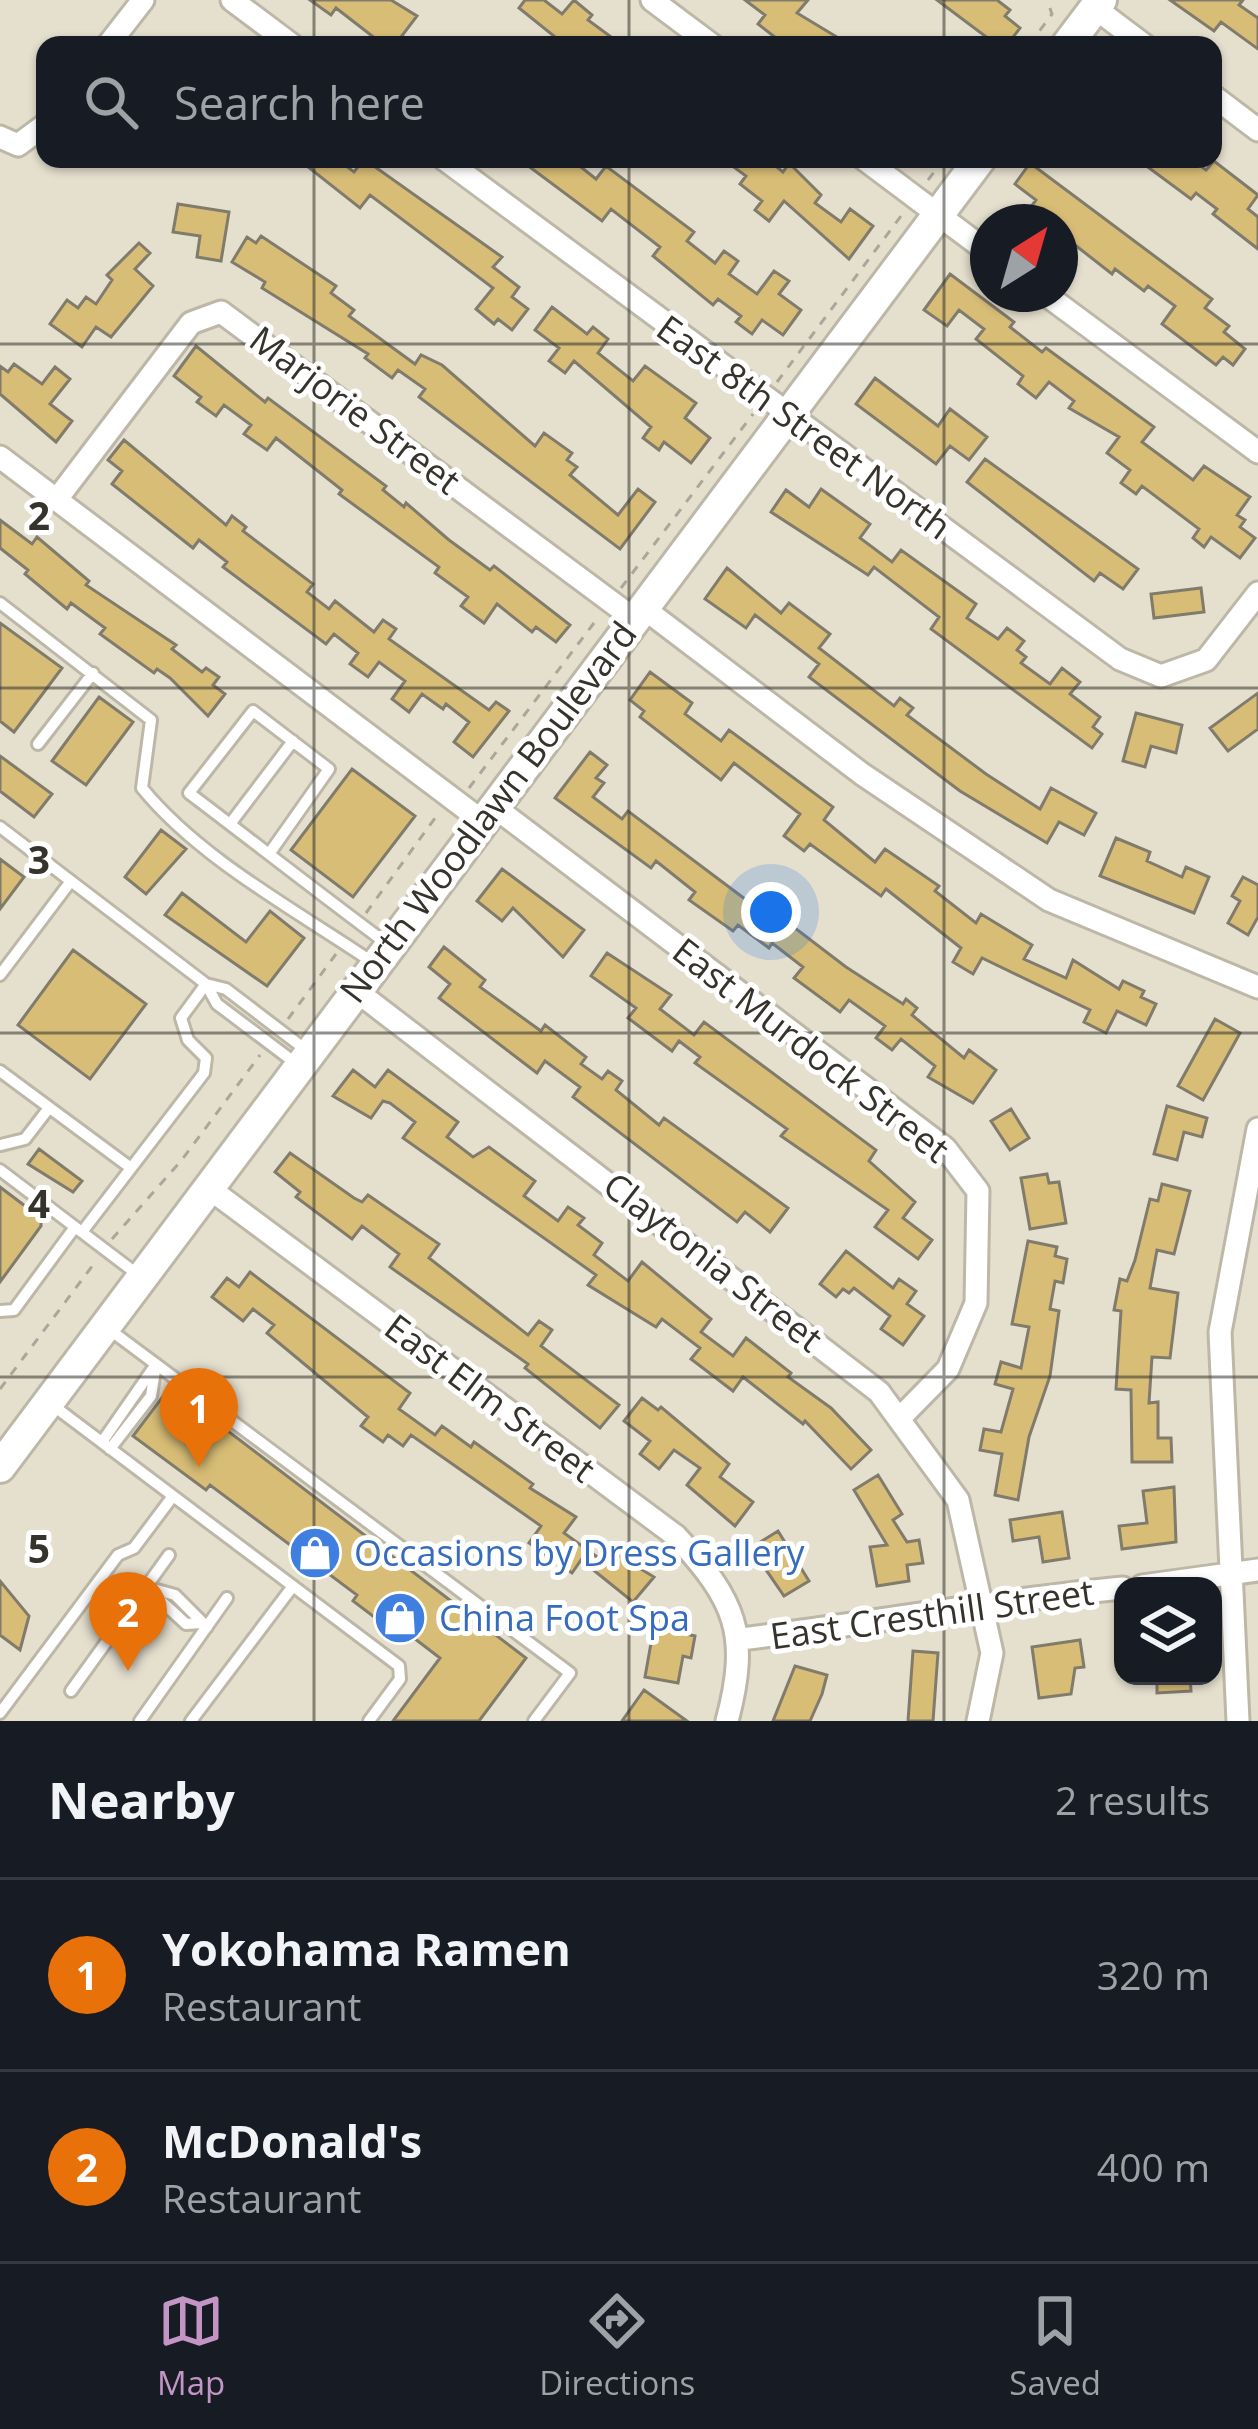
<!DOCTYPE html>
<style>
body{margin:0;font-family:"Open Sans",sans-serif;background:#242831;color:#f1f3f6}
.controls{position:absolute;right:36px;bottom:36px;display:grid;overflow:hidden;border-radius:24px;box-shadow:0 3px 9px #0004}
.controls button{width:108px;height:108px;display:grid;place-items:center;padding:0;border:0;border-bottom:3px solid #363941;background:#171b24;color:#f1f3f6;font:60px sans-serif}
.compass{position:absolute;left:970px;top:204px;width:108px;height:108px;border-radius:50%;background:#171b24;box-shadow:0 3px 9px #0004;rotate:37deg}
.you{position:absolute;left:771px;top:912px;width:42px;height:42px;margin:-30px;border:9px solid #fff;border-radius:50%;background:#1a73e8;box-shadow:0 0 0 18px #1a73e833}
.badge{display:grid;place-items:center;width:78px;height:78px;border-radius:50%;background:#c295c5;color:#fff;font-size:39px;font-weight:700}
.pin{position:absolute;translate:-50% -99px;filter:drop-shadow(0 3px 6px #0008)}
.pin::after{content:'';position:absolute;top:63px;width:42px;height:36px;background:inherit;clip-path:polygon(0 0,100% 0,50% 100%)}
.list{margin:0;padding:0;list-style:none}
h2{display:flex;justify-content:space-between;align-items:center;height:156px;margin:0;padding:0 48px;font-size:51px}
h2 small{font-size:39px;font-weight:400;color:#9ea1a6}
.list li{display:grid;grid-template-columns:78px 1fr auto;gap:36px;align-items:center;box-sizing:border-box;height:192px;padding:0 48px;border-top:3px solid #363941}
.list b{display:block;font-size:45px;white-space:nowrap}
.list p{margin:0;font-size:39px;white-space:nowrap;color:#9ea1a6}
.list em{font-size:39px;font-style:normal;color:#9ea1a6}
.icon{flex:none;width:66px;height:66px;fill:none;stroke:currentColor;stroke-width:2;stroke-linecap:round;stroke-linejoin:round}
.map{position:relative;flex:none;width:1258px;height:1721px;overflow:hidden}
.search{position:absolute;background:#171b24;box-shadow:0 3px 9px #0004;left:36px;right:36px;top:36px;height:132px;display:flex;align-items:center;gap:30px;box-sizing:border-box;padding:0 42px;border-radius:24px;color:#9ea1a6;font-size:45px}
.sheet{height:540px;background:#171b24}
nav{display:flex;justify-content:space-around;align-items:center;box-sizing:border-box;height:168px;border-top:3px solid #363941;background:#171b24;font-size:33px;color:#9ea1a6}
nav a{display:grid;justify-items:center;gap:6px}
nav .on{color:#c295c5}
.map>svg:first-child{display:block}
.building{fill:#d8bd76;stroke:#817b6c;stroke-width:3}
.lines{fill:none;stroke-linecap:round;stroke-linejoin:round}
.lane-casing{stroke:#bdb7a7;stroke-width:16}
.street-casing{stroke:#bdb7a7;stroke-width:27}
.secondary-casing{stroke:#bdb7a7;stroke-width:36}
.path{stroke:#aba699;stroke-width:3;stroke-dasharray:9 9;stroke-linecap:butt}
.lane{stroke:#fff;stroke-width:10}
.street{stroke:#fff;stroke-width:21}
.secondary{stroke:#fff;stroke-width:30}
.grid{fill:none;stroke:#35332c;stroke-width:3;stroke-opacity:0.55}
.labels{text-anchor:middle;stroke-width:10;stroke-linejoin:round;paint-order:stroke}
.street-label{font-size:36px;fill:#35332c;stroke:#fff}
.shop-label{font-size:36px;fill:#366cbe;stroke:#fff;text-anchor:start}
.grid-label{font-size:39px;text-anchor:middle;font-weight:bold;fill:#35332c;stroke:#fff;stroke-width:10;stroke-linejoin:round;paint-order:stroke}
</style>
<div class="map">
<svg width="1258" height="1721" viewBox="0 0 1258 1721">
<rect width="100%" height="100%" fill="#e5dfce"/>
<path class="building" d="M 310,0 L 391,0 L 417,16 L 395,45 L 371,45 L 376,39 L 336,8 L 331,15 Z
M 525,0 L 544,0 L 562,14 L 574,0 L 592,15 L 588,20 L 622,45 L 565,45 L 519,8 Z
M 745,0 L 808,0 L 797,13 L 850,45 L 785,45 L 758,24 L 765,15 Z
M 937,0 L 997,0 L 1010,10 L 1005,16 L 1020,28 L 1007,45 L 997,45 Z
M 1170,0 L 1243,0 L 1239,5 L 1258,18 L 1258,49 L 1221,22 L 1214,31 Z
M 298,159 L 337,159 L 354,172 L 364,159 L 502,257 L 493,267 L 519,287 L 512,297 L 528,309 L 512,330 L 498,319 L 494,324 L 476,309 L 493,288 L 370,195 L 360,208 Z
M 519,159 L 571,159 L 596,179 L 606,166 L 694,232 L 687,241 L 715,263 L 724,251 L 738,261 L 729,274 L 757,294 L 774,271 L 789,281 L 779,294 L 801,310 L 783,335 L 762,320 L 752,334 L 736,322 L 741,316 L 718,299 L 713,305 L 653,256 L 660,247 L 611,209 L 602,221 Z
M 723,159 L 767,159 L 783,172 L 789,163 L 821,195 L 815,203 L 841,222 L 850,209 L 873,226 L 849,259 L 784,201 L 769,221 L 755,210 L 762,201 L 740,184 L 746,176 Z
M 1137,159 L 1191,159 L 1206,170 L 1214,161 L 1258,195 L 1248,209 L 1258,217 L 1258,249 L 1213,214 L 1217,209 L 1196,193 L 1191,199 Z
M 1030,163 L 1212,299 L 1205,308 L 1229,326 L 1224,332 L 1245,349 L 1233,365 L 1223,357 L 1216,365 L 1162,324 L 1175,306 L 1148,286 L 1144,291 L 1115,269 L 1112,274 L 1075,245 L 1069,253 L 1060,247 L 1060,222 L 1020,222 L 1036,200 L 1015,184 Z
M 178,204 L 229,212 L 221,261 L 197,257 L 200,236 L 173,232 Z
M 261,236 L 336,286 L 331,293 L 354,310 L 349,316 L 415,364 L 421,355 L 442,365 L 535,446 L 544,433 L 572,453 L 567,460 L 577,467 L 570,475 L 618,515 L 638,489 L 655,502 L 620,549 L 419,397 L 425,389 L 398,370 L 392,378 L 365,358 L 368,354 L 262,288 L 265,282 L 232,262 L 247,237 L 256,243 Z
M 139,243 L 150,253 L 135,269 L 153,286 L 111,337 L 96,327 L 82,347 L 50,324 L 67,300 L 78,308 L 86,297 L 96,304 L 112,280 L 107,275 Z
M 950,274 L 1014,322 L 1010,327 L 1042,352 L 1046,348 L 1154,427 L 1142,442 L 1173,465 L 1193,480 L 1204,466 L 1250,497 L 1237,515 L 1245,520 L 1240,527 L 1255,538 L 1240,558 L 1211,537 L 1204,547 L 1193,538 L 1199,529 L 1142,486 L 1136,494 L 1121,483 L 1130,470 L 1107,453 L 1119,437 L 1069,408 L 1074,401 L 1049,382 L 1036,398 L 1018,384 L 1023,376 L 976,339 L 984,329 L 959,310 L 947,326 L 924,310 Z
M 552,307 L 587,334 L 593,327 L 608,339 L 598,353 L 633,381 L 645,366 L 696,403 L 685,418 L 710,438 L 691,463 L 664,442 L 659,450 L 643,438 L 651,427 L 574,361 L 565,373 L 549,361 L 559,348 L 535,330 Z
M 196,346 L 265,402 L 268,398 L 386,486 L 383,490 L 404,507 L 406,503 L 449,540 L 490,570 L 494,566 L 570,625 L 556,642 L 536,627 L 532,632 L 497,604 L 484,623 L 461,606 L 468,597 L 435,573 L 439,567 L 339,494 L 342,490 L 276,438 L 267,450 L 244,434 L 251,425 L 224,405 L 216,416 L 197,402 L 201,397 L 174,376 Z
M 14,364 L 42,384 L 55,367 L 70,379 L 50,404 L 72,421 L 56,442 L 0,394 L 0,366 L 8,372 Z
M 875,378 L 938,426 L 950,409 L 987,437 L 969,460 L 950,446 L 936,464 L 856,404 Z
M 124,440 L 226,525 L 232,516 L 246,527 L 243,531 L 313,584 L 307,592 L 329,609 L 335,601 L 374,632 L 383,620 L 396,629 L 389,639 L 420,661 L 489,710 L 496,702 L 509,711 L 473,757 L 454,742 L 469,722 L 446,704 L 443,709 L 422,694 L 409,712 L 392,699 L 405,681 L 379,662 L 368,677 L 350,664 L 358,653 L 334,634 L 326,644 L 223,567 L 227,562 L 199,540 L 193,548 L 112,484 L 122,471 L 108,460 Z
M 985,459 L 1138,569 L 1123,589 L 1100,573 L 1094,581 L 967,482 Z
M 821,489 L 870,524 L 860,538 L 892,562 L 901,550 L 976,604 L 967,618 L 998,639 L 1007,628 L 1024,641 L 1017,650 L 1026,657 L 1021,663 L 1050,684 L 1062,668 L 1080,682 L 1070,694 L 1100,717 L 1093,727 L 1102,734 L 1092,748 L 931,629 L 939,617 L 874,567 L 868,575 L 771,512 L 786,490 L 809,507 Z
M 0,520 L 32,544 L 37,537 L 89,581 L 86,585 L 176,645 L 172,649 L 202,672 L 206,668 L 219,677 L 213,685 L 225,694 L 208,716 L 170,678 L 157,669 L 154,673 L 100,634 L 105,628 L 71,603 L 67,609 L 25,574 L 28,570 L 0,548 Z
M 727,568 L 781,613 L 789,603 L 830,634 L 819,648 L 894,706 L 900,698 L 913,708 L 907,715 L 986,774 L 1040,809 L 1051,788 L 1096,813 L 1084,835 L 1059,822 L 1047,843 L 960,791 L 809,677 L 819,664 L 755,615 L 746,628 L 705,599 Z
M 1201,588 L 1204,612 L 1154,618 L 1151,594 Z
M 0,623 L 62,668 L 14,732 L 0,721 Z
M 650,672 L 692,703 L 685,714 L 721,741 L 729,730 L 833,807 L 824,820 L 875,862 L 885,849 L 939,886 L 935,891 L 976,923 L 981,914 L 1032,945 L 1024,959 L 1066,978 L 1073,960 L 1119,989 L 1123,981 L 1144,991 L 1141,997 L 1156,1004 L 1146,1025 L 1117,1011 L 1106,1033 L 1084,1022 L 1090,1010 L 982,958 L 973,974 L 953,962 L 961,948 L 886,889 L 881,896 L 810,844 L 804,851 L 784,836 L 800,814 L 734,763 L 721,780 L 640,717 L 644,711 L 630,700 Z
M 1258,693 L 1258,729 L 1228,751 L 1210,728 Z
M 99,697 L 133,722 L 86,785 L 52,761 Z
M 1136,713 L 1182,725 L 1176,753 L 1151,746 L 1145,767 L 1123,761 Z
M 590,752 L 607,765 L 596,778 L 604,783 L 593,797 L 622,819 L 628,811 L 757,908 L 761,902 L 846,967 L 903,1004 L 906,999 L 917,1008 L 912,1015 L 964,1058 L 969,1050 L 996,1070 L 973,1103 L 928,1077 L 935,1066 L 901,1039 L 892,1050 L 876,1038 L 885,1026 L 849,1000 L 840,1012 L 794,978 L 803,967 L 772,943 L 769,948 L 738,925 L 733,931 L 689,900 L 695,892 L 656,861 L 651,868 L 555,798 Z
M 0,756 L 52,794 L 34,817 L 0,791 Z
M 352,769 L 415,816 L 353,897 L 291,850 Z
M 161,830 L 186,849 L 146,894 L 125,877 Z
M 1116,838 L 1150,852 L 1147,861 L 1182,877 L 1186,867 L 1209,877 L 1194,913 L 1100,876 Z
M 0,859 L 24,877 L 0,909 Z
M 502,869 L 584,930 L 563,957 L 513,908 L 502,921 L 477,901 Z
M 1243,877 L 1258,885 L 1258,917 L 1248,935 L 1228,923 L 1240,901 L 1232,896 Z
M 182,893 L 246,942 L 270,911 L 304,938 L 267,986 L 165,915 Z
M 444,947 L 485,980 L 480,987 L 541,1031 L 545,1025 L 586,1057 L 581,1064 L 602,1079 L 608,1071 L 622,1081 L 616,1090 L 659,1125 L 664,1118 L 788,1208 L 770,1232 L 745,1212 L 737,1222 L 573,1097 L 580,1087 L 545,1061 L 537,1073 L 439,998 L 450,984 L 429,967 Z
M 73,950 L 146,1004 L 90,1079 L 18,1025 Z
M 607,953 L 671,995 L 660,1009 L 694,1035 L 704,1022 L 876,1150 L 869,1161 L 915,1202 L 903,1218 L 932,1240 L 918,1259 L 875,1227 L 888,1210 L 781,1136 L 787,1129 L 695,1063 L 700,1057 L 679,1041 L 672,1051 L 628,1018 L 636,1008 L 591,976 Z
M 1215,1019 L 1240,1033 L 1203,1100 L 1178,1086 Z
M 353,1070 L 375,1087 L 388,1070 L 458,1122 L 447,1137 L 473,1157 L 489,1147 L 535,1181 L 524,1196 L 558,1221 L 568,1207 L 584,1218 L 578,1225 L 602,1243 L 594,1255 L 628,1281 L 642,1262 L 711,1319 L 701,1332 L 733,1356 L 746,1338 L 791,1373 L 788,1377 L 831,1408 L 871,1450 L 851,1469 L 805,1421 L 803,1424 L 743,1377 L 733,1391 L 691,1359 L 700,1348 L 662,1319 L 656,1327 L 588,1285 L 596,1275 L 403,1138 L 415,1122 L 390,1103 L 383,1101 L 371,1118 L 333,1096 Z
M 1167,1106 L 1207,1118 L 1202,1137 L 1184,1132 L 1177,1160 L 1154,1154 Z
M 1011,1109 L 1029,1138 L 1010,1150 L 991,1121 Z
M 39,1149 L 82,1181 L 73,1192 L 28,1164 Z
M 290,1153 L 354,1198 L 362,1202 L 368,1195 L 439,1244 L 429,1258 L 528,1335 L 539,1321 L 552,1330 L 541,1346 L 619,1405 L 600,1428 L 525,1368 L 528,1364 L 390,1267 L 399,1254 L 362,1226 L 352,1239 L 296,1197 L 300,1192 L 275,1172 Z
M 1047,1174 L 1049,1183 L 1059,1182 L 1066,1223 L 1030,1229 L 1021,1178 Z
M 1162,1184 L 1190,1191 L 1174,1254 L 1157,1250 L 1150,1288 L 1178,1293 L 1170,1358 L 1152,1357 L 1149,1403 L 1158,1402 L 1158,1438 L 1171,1438 L 1172,1462 L 1132,1462 L 1131,1390 L 1116,1389 L 1121,1311 L 1114,1310 L 1120,1279 L 1127,1281 L 1135,1260 L 1150,1199 L 1158,1201 Z
M 0,1187 L 41,1218 L 41,1226 L 0,1282 Z
M 1028,1241 L 1057,1247 L 1055,1256 L 1067,1259 L 1063,1283 L 1055,1281 L 1050,1309 L 1059,1311 L 1050,1376 L 1029,1437 L 1018,1500 L 995,1495 L 1002,1454 L 980,1450 L 984,1429 L 1001,1432 L 1013,1389 L 995,1384 L 1001,1362 L 1021,1368 L 1029,1327 L 1012,1324 Z
M 846,1251 L 893,1288 L 899,1279 L 916,1291 L 907,1304 L 924,1316 L 903,1345 L 881,1329 L 890,1316 L 854,1288 L 849,1293 L 843,1289 L 836,1297 L 820,1284 Z
M 250,1272 L 410,1393 L 399,1409 L 435,1435 L 442,1426 L 471,1447 L 474,1442 L 533,1484 L 530,1488 L 576,1517 L 564,1533 L 600,1559 L 608,1549 L 654,1577 L 633,1602 L 581,1560 L 572,1573 L 529,1543 L 541,1526 L 411,1435 L 403,1446 L 388,1435 L 383,1442 L 361,1426 L 368,1417 L 267,1333 L 274,1325 L 253,1309 L 243,1321 L 212,1297 L 227,1278 L 239,1287 Z
M 170,1387 L 526,1658 L 479,1721 L 393,1721 L 440,1658 L 406,1632 L 402,1638 L 353,1601 L 357,1595 L 210,1485 L 206,1490 L 133,1436 Z
M 642,1398 L 658,1410 L 661,1407 L 729,1464 L 720,1477 L 753,1502 L 735,1526 L 687,1485 L 700,1468 L 674,1450 L 659,1469 L 640,1454 L 650,1441 L 624,1421 Z
M 878,1475 L 902,1514 L 893,1520 L 907,1542 L 919,1540 L 923,1563 L 907,1565 L 909,1581 L 877,1586 L 870,1547 L 887,1545 L 854,1490 Z
M 1174,1487 L 1176,1542 L 1122,1549 L 1119,1526 L 1147,1523 L 1143,1491 Z
M 1062,1512 L 1069,1558 L 1043,1562 L 1039,1537 L 1013,1541 L 1010,1520 Z
M 778,1531 L 809,1581 L 784,1596 L 751,1548 Z
M 0,1581 L 29,1616 L 20,1650 L 0,1635 Z
M 656,1615 L 679,1619 L 677,1632 L 695,1636 L 691,1658 L 683,1656 L 678,1683 L 645,1677 Z
M 1080,1640 L 1084,1667 L 1075,1668 L 1071,1694 L 1039,1698 L 1032,1647 Z
M 913,1651 L 938,1653 L 933,1721 L 908,1721 Z
M 795,1666 L 827,1675 L 822,1694 L 810,1721 L 773,1721 Z
M 1157,1676 L 1190,1676 L 1191,1691 L 1157,1693 Z
M 644,1690 L 687,1721 L 622,1721 Z"/>
<g class="lines">
<g class="lane-casing">
<path id="lane" d="M 0,603 L 151,720 L 142,788 C 201,860 296,910 372,962
M 38,744 L 93,673
M 230,824 L 293,741
M 0,827 L 206,984 L 181,1018 L 188,1040 L 206,1058 L 204,1073 L 82,1232
M 269,854 L 329,769 L 253,711 L 189,793 C 255,843 320,894 386,943
M 0,975 L 71,881
M 298,1065 L 217,1004 L 206,984 L 226,989 L 306,1050
M 0,1071 L 131,1168
M 1,1145 L 25,1139 L 49,1108
M 0,1170 L 141,1277
M 0,1311 L 14,1310 L 75,1227
M 106,1327 L 570,1673 L 534,1721
M 51,1404 L 399,1666 L 400,1679 L 369,1721
M 102,1442 L 154,1367
M 110,1449 L 151,1396 L 156,1364
M 146,1587 L 175,1595 L 207,1627
M 148,1589 L 186,1624 L 201,1623
M 71,1691 L 169,1555
M 0,1713 L 118,1555 L 134,1548 L 173,1496
M 140,1721 L 227,1598
M 191,1721 L 293,1586"/>
</g>
<g class="street-casing">
<path id="street" d="M 232,0 L 292,45
M 652,0 L 712,45
M 1095,8 L 1144,45
M 108,45 L 143,0
M 1213,96 L 1258,130
M 0,137 L 18,145 L 45,125
M 444,159 L 1120,659 L 1161,676 L 1206,660 L 1258,593
M 864,159 L 988,252
M 1045,294 L 1258,452
M 0,457 L 482,821
M 57,499 L 191,323 L 221,312 L 633,618
M 642,607 L 862,774 L 1049,900 L 1258,987
M 493,806 L 945,1148 L 978,1191 L 976,1303 L 948,1369 L 899,1419
M 355,990 L 879,1392 L 958,1500 L 992,1653 L 978,1721
M 206,1186 L 676,1536 C 736,1601 750,1634 727,1721
M 1142,1586 L 1258,1570
M 740,1639 C 869,1624 994,1600 1123,1588
M 1238,1721 L 1220,1332 L 1258,1129"/>
</g>
<g class="secondary-casing">
<path id="secondary" d="M 1067,45 L 1101,0
M 0,1467 L 980,159"/>
</g>
<path class="path" d="M 1029,45 L 1052,14 L 1047,0
M 928,180 L 944,159
M 777,382 L 904,212
M 621,588 L 753,414
M 469,788 L 597,619
M 366,913 L 438,814
M 288,1019 L 336,954
M 112,1239 L 181,1161 L 260,1055
M 0,1389 L 96,1261"/>
<use href="#lane" class="lane"/>
<use href="#street" class="street"/>
<use href="#secondary" class="secondary"/>
</g>
<path class="grid" d="M 314,0 L 314,45M 629,0 L 629,45M 944,0 L 944,45M 314,159 L 314,1721M 629,159 L 629,1721M 944,159 L 944,1721M 0,344 L 1258,344M 0,688 L 1258,688M 0,1033 L 1258,1033M 0,1377 L 1258,1377"/>
<defs>
<g id="shop-disc" transform="scale(2.7)"><circle r="9.5" fill="#3f7fe0" stroke="#fff"/><path d="M-5-2.5h2.3a2.7 3.5 0 0 1 5.4 0H5L5.5 6h-11ZM-1.5-2.5h3a1.5 2.3 0 0 0-3 0Z" fill="#fff"/></g>
</defs>
<g fill-rule="evenodd">
<use href="#shop-disc" x="315" y="1553"/>
<use href="#shop-disc" x="400" y="1618"/>
</g>
<g class="labels">
<g class="street-label">
<text transform="translate(355 410) rotate(37)" y="13">Marjorie Street</text>
<text transform="translate(804 427) rotate(36)" y="13">East 8th Street North</text>
<text transform="translate(488 812) rotate(-53)" y="13">North Woodlawn Boulevard</text>
<text transform="translate(811 1050) rotate(38)" y="13">East Murdock Street</text>
<text transform="translate(713 1262) rotate(38)" y="13">Claytonia Street</text>
<text transform="translate(490 1398) rotate(37)" y="13">East Elm Street</text>
<text transform="translate(932 1614) rotate(-8)" y="13">East Cresthill Street</text>
</g>
<g class="shop-label">
<text x="354" y="1566">Occasions by Dress Gallery</text>
<text x="439" y="1631">China Foot Spa</text>
</g>
</g>
<g class="grid-label">
<text x="39" y="530">2</text>
<text x="39" y="874">3</text>
<text x="39" y="1218">4</text>
<text x="39" y="1563">5</text>
</g>
</svg>
<div class="controls">
<button><svg class="icon" aria-label="layers" viewBox="0 0 24 24"><path d="M12 4l9 5-9 5-9-5zM3 14l9 5 9-5"/></svg></button>
</div>
<svg class="compass" viewBox="-18 -18 36 36"><path d="M0-13l5 13h-10z" fill="#e53935"/><path d="M0 13l5-13h-10z" fill="#9ea1a6"/></svg>
<div class="you"></div>
<div class="pin badge" style="left:199px;top:1467px;background:#e8710a">1</div>
<div class="pin badge" style="left:128px;top:1671px;background:#e8710a">2</div>
<div class="search"><svg class="icon" aria-label="search" viewBox="0 0 24 24"><circle cx="10" cy="10" r="6"/><path d="M15 15l6 6"/></svg>Search here</div>
</div>
<section class="sheet">
<h2>Nearby<small>2 results</small></h2>
<ul class="list">
<li><span class="badge" style="background:#e8710a">1</span><div><b>Yokohama Ramen</b><p>Restaurant</p></div><em>320 m</em></li>
<li><span class="badge" style="background:#e8710a">2</span><div><b>McDonald's</b><p>Restaurant</p></div><em>400 m</em></li>
</ul>
</section>
<nav>
<a class="on"><svg class="icon" aria-label="map" viewBox="0 0 24 24"><path d="M3 6l6-2 6 2 6-2v14l-6 2-6-2-6 2zM9 4v14M15 6v14"/></svg>Map</a>
<a><svg class="icon" aria-label="directions" viewBox="0 0 24 24"><path d="M12 3l9 9-9 9-9-9zM9 14v-3h6M13 9l2 2-2 2"/></svg>Directions</a>
<a><svg class="icon" aria-label="saved" viewBox="0 0 24 24"><path d="M7 4h10v16l-5-4-5 4z"/></svg>Saved</a>
</nav>
